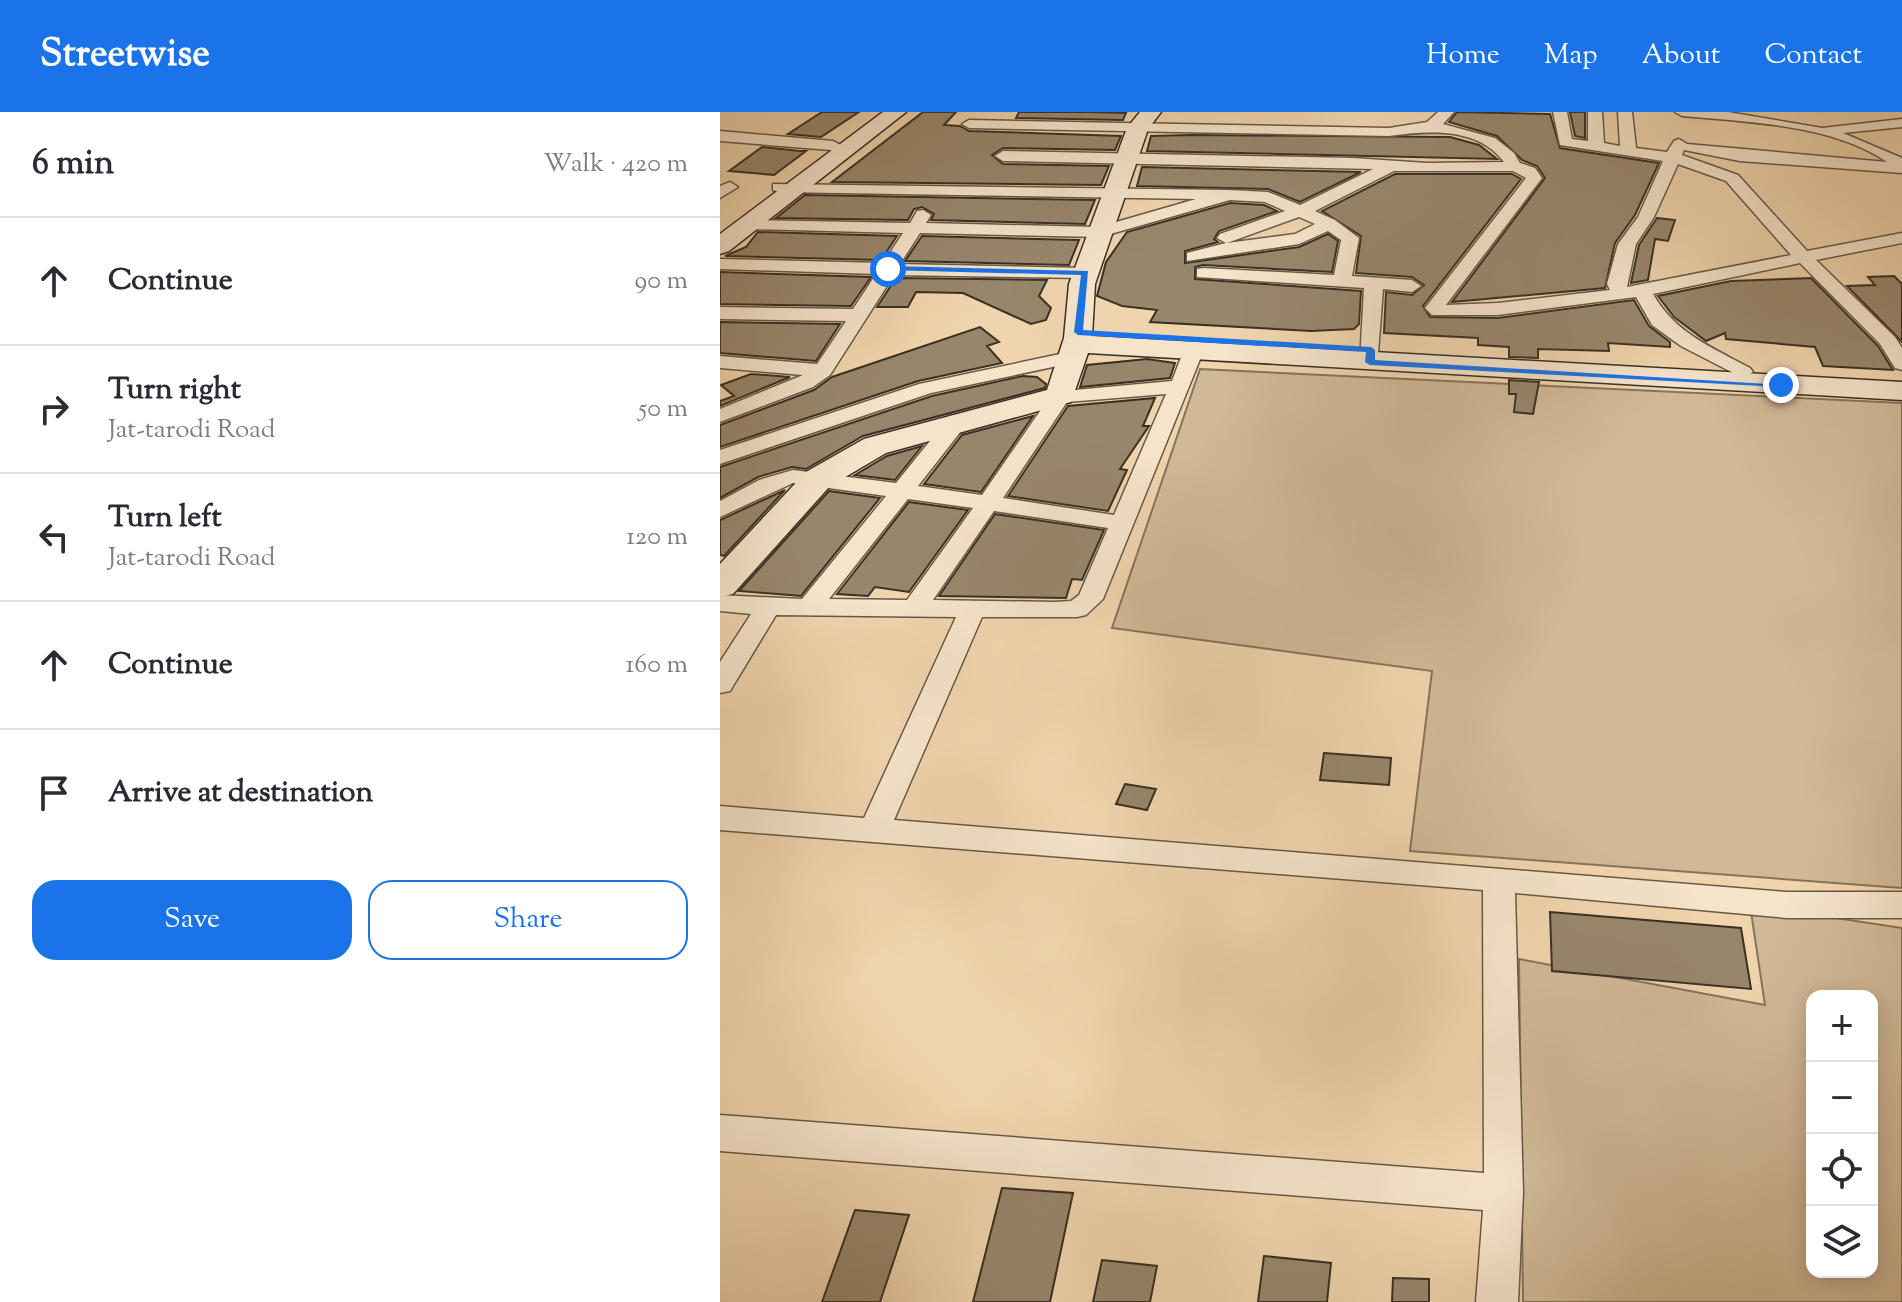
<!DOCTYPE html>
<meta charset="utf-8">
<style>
body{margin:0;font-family:"Sorts Mill Goudy",serif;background:#f2f2f3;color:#2b2b33}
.controls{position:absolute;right:24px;bottom:24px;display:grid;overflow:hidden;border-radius:16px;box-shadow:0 4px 20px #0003}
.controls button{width:72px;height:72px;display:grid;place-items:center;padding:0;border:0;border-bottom:2px solid #e1e1e2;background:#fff;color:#2b2b33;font:40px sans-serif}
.stop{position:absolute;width:24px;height:24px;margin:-18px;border:6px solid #1a73e8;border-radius:50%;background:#fff}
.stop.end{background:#1a73e8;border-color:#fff;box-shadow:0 2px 8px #0008}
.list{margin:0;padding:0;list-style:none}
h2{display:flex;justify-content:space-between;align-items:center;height:104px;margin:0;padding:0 32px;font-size:34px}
h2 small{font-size:26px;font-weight:400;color:#7c7c81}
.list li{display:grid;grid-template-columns:52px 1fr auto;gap:24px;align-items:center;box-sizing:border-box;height:128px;padding:0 32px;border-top:2px solid #e1e1e2}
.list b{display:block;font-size:30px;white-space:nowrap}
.list p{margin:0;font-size:26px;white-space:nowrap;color:#7c7c81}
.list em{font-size:26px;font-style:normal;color:#7c7c81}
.actions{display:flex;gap:16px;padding:24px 32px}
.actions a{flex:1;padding:18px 0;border:2px solid #1a73e8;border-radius:24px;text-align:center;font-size:28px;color:#1a73e8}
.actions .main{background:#1a73e8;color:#fff}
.icon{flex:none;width:44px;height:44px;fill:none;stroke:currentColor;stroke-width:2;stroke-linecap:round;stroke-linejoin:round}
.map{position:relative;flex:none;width:1182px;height:1190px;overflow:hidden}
header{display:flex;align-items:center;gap:48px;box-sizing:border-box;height:112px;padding:0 40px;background:#1a73e8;color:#fff}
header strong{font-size:38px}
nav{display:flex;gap:44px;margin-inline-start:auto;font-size:28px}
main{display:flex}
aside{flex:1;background:#fff}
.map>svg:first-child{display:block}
.green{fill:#d1b896;stroke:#85745e;stroke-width:2;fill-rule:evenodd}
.building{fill:#98866c;stroke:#393126;stroke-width:2}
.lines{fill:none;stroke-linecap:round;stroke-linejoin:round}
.street-casing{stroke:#675a48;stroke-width:3}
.secondary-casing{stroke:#393126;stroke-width:3}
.street{fill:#f5e3ca;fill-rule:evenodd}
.secondary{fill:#f5e3ca;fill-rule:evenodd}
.route{fill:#1a73e8}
</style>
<header>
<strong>Streetwise</strong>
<nav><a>Home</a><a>Map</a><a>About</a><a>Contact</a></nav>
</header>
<main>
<aside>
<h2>6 min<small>Walk · 420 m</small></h2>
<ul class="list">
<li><svg class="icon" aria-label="ahead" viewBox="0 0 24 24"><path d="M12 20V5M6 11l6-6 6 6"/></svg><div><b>Continue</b></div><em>90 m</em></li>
<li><svg class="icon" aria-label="right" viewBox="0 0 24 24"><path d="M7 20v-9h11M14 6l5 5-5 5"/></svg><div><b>Turn right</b><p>Jat-tarodi Road</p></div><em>50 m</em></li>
<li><svg class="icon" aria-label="left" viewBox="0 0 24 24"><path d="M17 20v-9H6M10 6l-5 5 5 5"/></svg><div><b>Turn left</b><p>Jat-tarodi Road</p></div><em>120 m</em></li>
<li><svg class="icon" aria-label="ahead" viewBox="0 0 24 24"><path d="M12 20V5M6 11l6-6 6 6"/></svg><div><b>Continue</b></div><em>160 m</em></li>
<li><svg class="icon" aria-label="arrive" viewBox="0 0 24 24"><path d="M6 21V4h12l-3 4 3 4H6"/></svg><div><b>Arrive at destination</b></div></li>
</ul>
<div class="actions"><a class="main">Save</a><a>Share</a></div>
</aside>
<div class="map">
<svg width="1182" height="1190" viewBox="0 0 1182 1190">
<rect width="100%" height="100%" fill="#f0d4ad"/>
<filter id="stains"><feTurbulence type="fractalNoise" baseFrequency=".0025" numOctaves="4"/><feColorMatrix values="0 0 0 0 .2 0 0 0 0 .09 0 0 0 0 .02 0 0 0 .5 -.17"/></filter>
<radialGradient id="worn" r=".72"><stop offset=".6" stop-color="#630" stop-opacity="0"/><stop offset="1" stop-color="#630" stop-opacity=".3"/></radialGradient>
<path class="green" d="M 480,257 L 1182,291 L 1182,776 L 690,739 L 712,559 L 392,516 Z
M 1030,793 L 1182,816 L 1182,1190 L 803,1190 L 799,847 L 1045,893 ZM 1092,884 L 1152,884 L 1152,1160 L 1092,1160 Z"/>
<path class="building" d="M 102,0 L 139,0 L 101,25 L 68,22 Z
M 203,0 L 236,0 L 224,13 L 240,14 L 249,19 L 401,24 L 395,38 L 283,36 L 272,43 L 283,52 L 389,54 L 381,73 L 112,70 Z
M 299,0 L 370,0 L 406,1 L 403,8 L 296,6 Z
M 737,0 L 830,2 L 840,36 L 939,51 L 915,103 L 895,131 L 885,176 L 732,190 L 825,66 L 817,54 L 802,48 L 777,24 L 729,10 Z
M 850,0 L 865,0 L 865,26 L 855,24 Z
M 470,23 L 730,25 L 759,33 L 777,47 L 427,39 L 431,24 Z
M 42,35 L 80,39 L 86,39 L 54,63 L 9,59 Z
M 422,55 L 641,60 L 580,90 L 548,77 L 417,74 Z
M 675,62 L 792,62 L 801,67 L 703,194 L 710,205 L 778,206 L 914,188 L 929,214 L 950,230 L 950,235 L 888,231 L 889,239 L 818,237 L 818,246 L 789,245 L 789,235 L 758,233 L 758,226 L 664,221 L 666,180 L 692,183 L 704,173 L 692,165 L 636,161 L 641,124 L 602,99 Z
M 85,83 L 375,88 L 365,112 L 211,108 L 214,102 L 202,95 L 194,97 L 188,108 L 56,106 Z
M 510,91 L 544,93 L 557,99 L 499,119 L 494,127 L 498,130 L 465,139 L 465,151 L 579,135 L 608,122 L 618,129 L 612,160 L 483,153 L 475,155 L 475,167 L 641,179 L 639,212 L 634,217 L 591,219 L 430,210 L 437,198 L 402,194 L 377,184 L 386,150 L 407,120 Z
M 937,106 L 955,108 L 948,129 L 935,127 L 928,168 L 911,171 L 919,133 Z
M 38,120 L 177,124 L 161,148 L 5,144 L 26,135 Z
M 202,124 L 359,128 L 349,153 L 185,149 Z
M 0,160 L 151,165 L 131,194 L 0,192 Z
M 1174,164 L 1182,172 L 1182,230 L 1127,174 L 1155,173 L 1148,165 Z
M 176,166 L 327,168 L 319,184 L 331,196 L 326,208 L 311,212 L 243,181 L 196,180 L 188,195 L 157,195 Z
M 1091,166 L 1158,234 L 1173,258 L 1103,254 L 1095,235 L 1006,227 L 1005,221 L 986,229 L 954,205 L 938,184 L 1011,169 Z
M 0,210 L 120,212 L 96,249 L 0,241 Z
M 260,215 L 279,230 L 267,234 L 282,251 L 198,269 L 0,335 L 0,313 L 94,278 L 112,265 Z
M 427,247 L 455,251 L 450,266 L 360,275 L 367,253 Z
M 31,262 L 70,265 L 0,294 L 0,289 L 14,284 L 1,273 Z
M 303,264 L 317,265 L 326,272 L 325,276 L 143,324 L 86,357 L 72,355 L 38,365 L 0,386 L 0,355 L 212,284 Z
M 789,268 L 819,270 L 813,302 L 794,300 L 796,282 L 789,282 Z
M 435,286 L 423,314 L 429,314 L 400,357 L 407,358 L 388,399 L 288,384 L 348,294 Z
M 313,304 L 261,380 L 204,372 L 242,323 Z
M 202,334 L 175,368 L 135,363 L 167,344 Z
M 65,378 L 4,444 L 0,443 L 0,408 Z
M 109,379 L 160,386 L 81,484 L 19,479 Z
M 189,390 L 248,398 L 189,480 L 155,475 L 148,484 L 117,482 Z
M 275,402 L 384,418 L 362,468 L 352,467 L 346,486 L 219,484 Z
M 604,641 L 671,646 L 669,673 L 600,668 Z
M 405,672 L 436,677 L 427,698 L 396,692 Z
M 830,800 L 1021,816 L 1031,877 L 832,859 Z
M 282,1076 L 353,1081 L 330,1190 L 253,1190 Z
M 135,1098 L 189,1103 L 160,1190 L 102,1190 Z
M 544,1144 L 611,1151 L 607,1190 L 538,1190 Z
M 382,1148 L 437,1154 L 430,1190 L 373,1190 Z
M 673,1166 L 709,1167 L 709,1190 L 672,1190 Z"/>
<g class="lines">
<g class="street-casing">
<path id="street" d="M 718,0 L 734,0 L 723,12 L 775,26 L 794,41 L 800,51 L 815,56 L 822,66 L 726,193 L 778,191 L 890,178 L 887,172 L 898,132 L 918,105 L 943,49 L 840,33 L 833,0 L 847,0 L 852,27 L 868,29 L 868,0 L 882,0 L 884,31 L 900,34 L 898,0 L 912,0 L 916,36 L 947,40 L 954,29 L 959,27 L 967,32 L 1167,50 C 1112,12 1027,10 962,4 L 955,0 L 1008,0 L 1102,16 L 1182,7 L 1182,15 L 1123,21 L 1182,46 L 1182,61 L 1020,49 L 964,38 L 962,43 L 1018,63 L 1087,139 L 1182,121 L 1182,131 L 1096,148 L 1175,225 L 1182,236 L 1182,258 L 1175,256 L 1160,232 L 1080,151 L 933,182 C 956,222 990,234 1030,256 L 1033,260 L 1023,266 L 961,234 L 932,213 L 916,185 L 778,203 L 712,203 L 705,196 L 806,66 L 793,59 L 674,59 L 595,99 L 615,108 L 639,126 L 632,164 L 692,168 L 701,174 L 692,180 L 663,177 L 657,254 L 643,254 L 640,250 L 644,176 L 477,165 L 477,157 L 483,156 L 614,163 L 621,128 L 608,119 L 579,132 L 467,149 L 467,141 L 506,131 L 497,126 L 500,122 L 565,99 L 545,90 L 510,88 L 380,125 L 200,121 L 180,152 L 365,156 L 374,161 L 365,166 L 174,163 L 110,263 L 93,275 L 0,310 L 0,297 L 83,263 L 0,256 L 0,244 L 97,252 L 126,209 L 0,207 L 0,195 L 133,197 L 156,162 L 0,157 L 0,147 L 163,151 L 183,121 L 29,117 L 20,112 L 23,108 L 190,111 L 197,99 L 203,98 L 211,103 L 206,111 L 379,115 L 476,87 L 59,80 L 53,78 L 53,72 L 509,78 L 548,80 L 580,93 L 653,57 L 283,49 L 275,44 L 283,39 L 633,46 L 707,51 L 784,50 C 757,14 707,19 669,24 L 249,16 L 242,12 L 249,8 L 669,16 L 707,10 ZM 958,52 L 1006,69 L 1071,143 L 907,175 L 916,132 L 934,105 ZM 579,105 L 595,112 L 575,122 L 507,131 Z
M 0,19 L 113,29 L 132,39 L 124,44 L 110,38 L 0,29 Z
M 10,70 L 18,75 L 0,86 L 0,74 Z
M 473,234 L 483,240 L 383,487 L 366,503 L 357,505 L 262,505 L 174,708 L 1067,780 L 1182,780 L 1182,806 L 1067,806 L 795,781 L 803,1081 L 798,1190 L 756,1190 L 763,1098 L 0,1039 L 0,1003 L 764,1061 L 763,778 L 0,718 L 0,694 L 144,706 L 236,505 L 56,503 L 10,579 L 0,581 L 0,550 L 31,502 L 0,499 L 0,483 L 82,487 L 166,384 L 73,371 L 0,405 L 0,389 L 39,368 L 73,358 L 176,371 L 230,304 L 238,303 L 249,309 L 198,374 L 262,383 L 333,280 L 452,269 L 463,240 ZM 446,282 L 394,403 L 283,386 L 347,290 ZM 188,387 L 253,396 L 187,488 L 109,487 ZM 274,399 L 388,416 L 359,483 L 351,489 L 335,490 L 213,488 Z
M 354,239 L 364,245 L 361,249 L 211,281 L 0,352 L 0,338 L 199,272 Z"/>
</g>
<g class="secondary-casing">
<path id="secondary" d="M 163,0 L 186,0 L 9,139 L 0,142 L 0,122 Z
M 420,0 L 441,0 L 428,17 L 375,172 L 372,224 L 1182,270 L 1182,288 L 368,241 L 351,290 L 166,341 L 110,374 L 13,482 L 0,485 L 0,452 L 86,360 L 144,327 L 327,278 L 344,226 L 349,172 L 407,16 Z"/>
</g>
<use href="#street" class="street"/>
<use href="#secondary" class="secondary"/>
</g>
<path class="route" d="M 168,154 L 368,159 L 363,218 L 651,235 L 655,238 L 655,248 L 1065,273 L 1061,275 L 650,253 L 645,250 L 646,240 L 358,223 L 354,220 L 361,163 L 165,158 Z"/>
<rect width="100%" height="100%" filter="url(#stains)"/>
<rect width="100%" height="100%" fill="url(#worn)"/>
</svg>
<div class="controls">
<button>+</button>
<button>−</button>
<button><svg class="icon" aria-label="locate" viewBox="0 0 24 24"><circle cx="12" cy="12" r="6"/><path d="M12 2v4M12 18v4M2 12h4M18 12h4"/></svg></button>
<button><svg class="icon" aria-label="layers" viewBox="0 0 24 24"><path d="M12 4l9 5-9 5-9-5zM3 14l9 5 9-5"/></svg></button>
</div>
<div class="stop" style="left:168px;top:157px"></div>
<div class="stop end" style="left:1061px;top:273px"></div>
</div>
</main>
